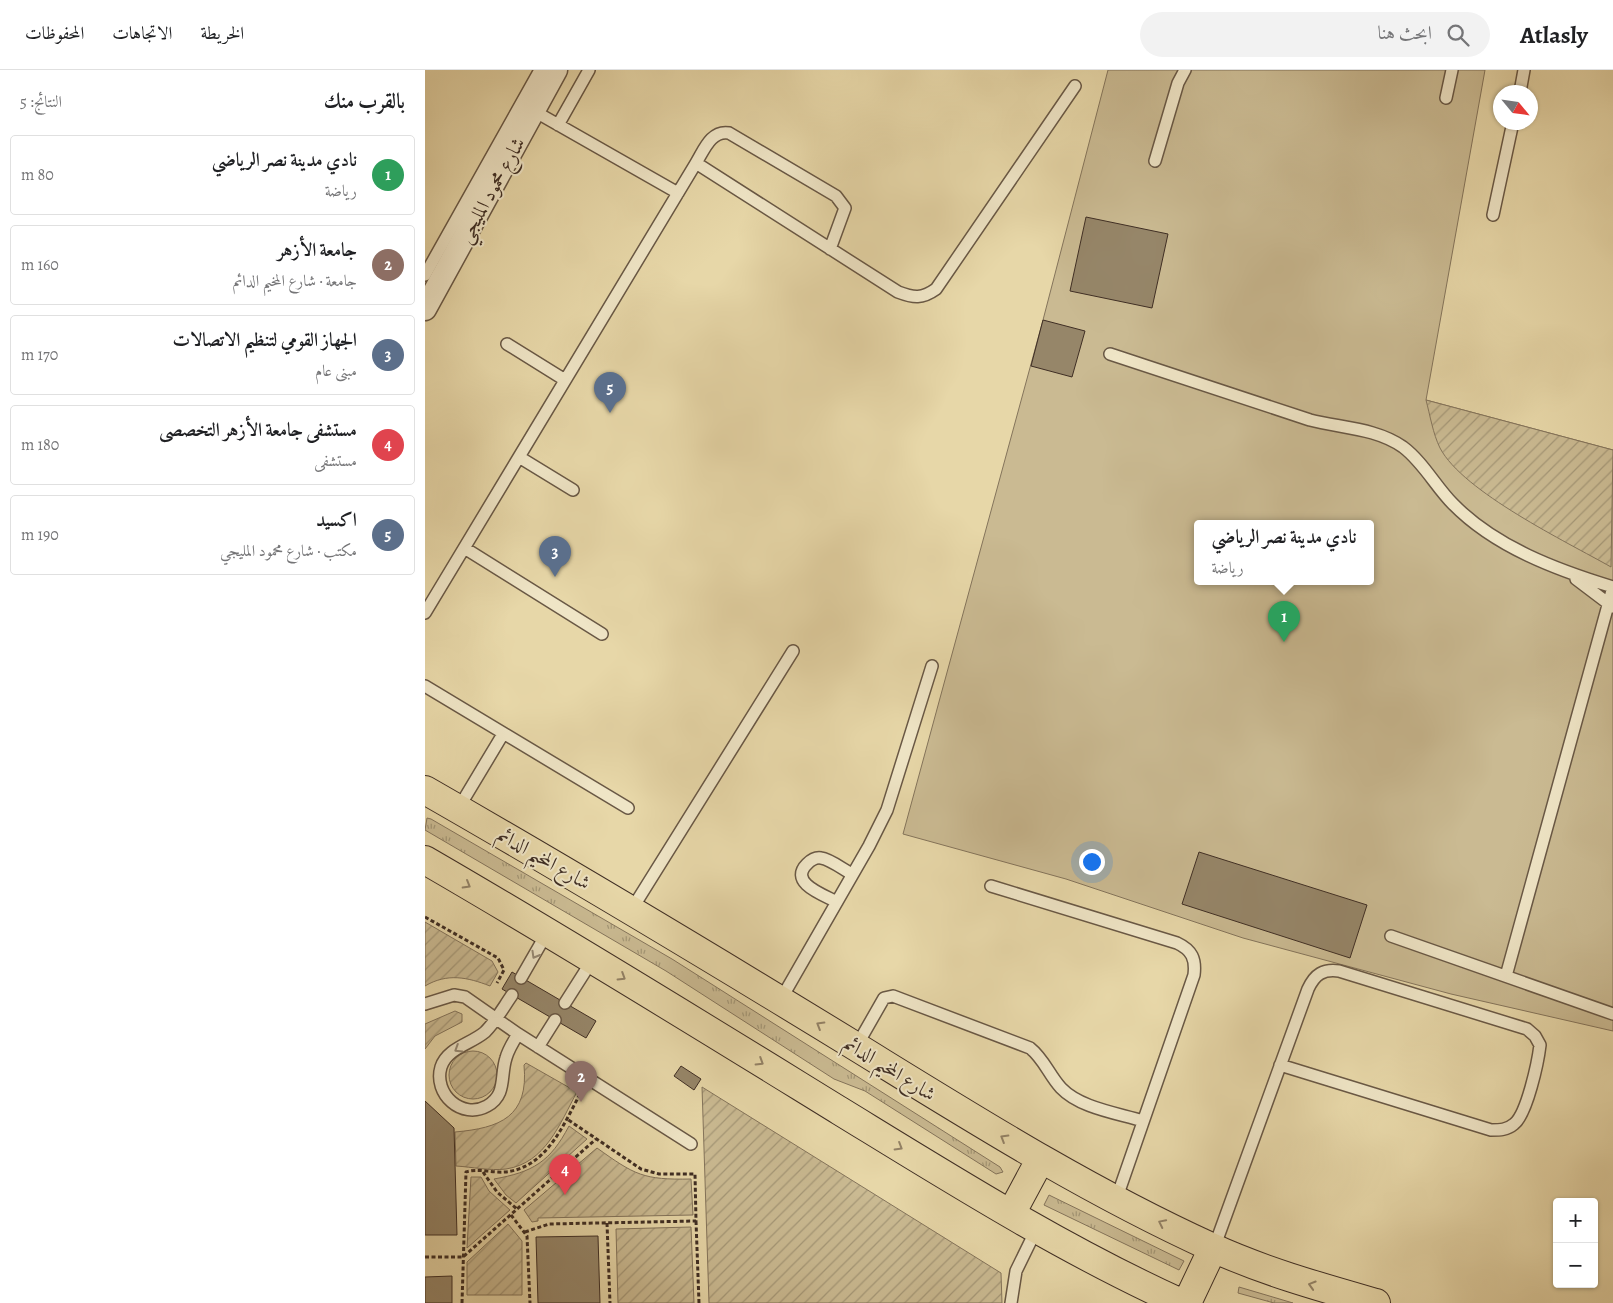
<!DOCTYPE html>
<html lang="ar">
<meta charset="utf-8">
<style>
body{margin:0;font-family:Alegreya,Amiri,serif;background:#f2f2f2;color:#202124;direction:rtl}
.controls{position:absolute;right:15px;bottom:15px;display:grid;overflow:hidden;border-radius:5px;box-shadow:0 1px 4px #0004}
.controls button{width:45px;height:45px;display:grid;place-items:center;padding:0;border:0;border-bottom:1px solid #e0e0e0;background:#fff;color:#202124;font:25px sans-serif}
.compass{position:absolute;left:1068px;top:15px;width:45px;height:45px;border-radius:50%;background:#fff;box-shadow:0 1px 4px #0004;rotate:119deg}
.you{position:absolute;left:666px;top:791px;width:18px;height:18px;margin:-12px;border:4px solid #fff;border-radius:50%;background:#1a73e8;box-shadow:0 0 0 8px #1a73e833}
.badge{display:grid;place-items:center;width:32px;height:32px;border-radius:50%;background:#0f766e;color:#fff;font-size:16px;font-weight:700}
.pin{position:absolute;translate:-50% -41px;filter:drop-shadow(0 1px 2px #0008)}
.pin::after{content:'';position:absolute;top:26px;width:18px;height:15px;background:inherit;clip-path:polygon(0 0,100% 0,50% 100%)}
.popup{position:absolute;left:769px;top:450px;width:180px;height:65px;box-sizing:border-box;display:grid;place-content:center;border-radius:5px;background:#fff;filter:drop-shadow(0 1px 4px #0005);font-size:16px;white-space:nowrap;color:#757577}
.popup b{font-size:19px;color:#202124}
.popup::after{content:'';position:absolute;left:50%;top:100%;margin-left:-10px;border:10px solid transparent;border-top-color:#fff}
.list{margin:0;padding:0;list-style:none}
h2{display:flex;justify-content:space-between;align-items:center;height:65px;margin:0;padding:0 20px;font-size:21px}
h2 small{font-size:16px;font-weight:400;color:#757577}
.list li{display:grid;grid-template-columns:32px 1fr auto;gap:15px;align-items:center;box-sizing:border-box;height:80px;margin:0 10px 10px;padding:0 10px;border:1px solid #e0e0e0;border-radius:5px}
.list b{display:block;font-size:19px;white-space:nowrap}
.list p{margin:0;font-size:16px;white-space:nowrap;color:#757577}
.list em{font-size:16px;font-style:normal;color:#757577}
.icon{flex:none;width:28px;height:28px;fill:none;stroke:currentColor;stroke-width:2;stroke-linecap:round;stroke-linejoin:round}
.map{position:relative;flex:none;width:1188px;height:1233px;overflow:hidden;direction:ltr}
header{display:flex;align-items:center;gap:30px;box-sizing:border-box;height:70px;padding:0 25px;background:#fff;border-bottom:1px solid #e0e0e0}
header strong{font-size:24px}
nav{display:flex;gap:28px;margin-inline-start:auto;font-size:18px}
.search{width:350px;height:45px;background:#f2f2f2;display:flex;align-items:center;gap:12px;box-sizing:border-box;padding:0 18px;border-radius:28px;color:#757577;font-size:19px}
main{display:flex}
aside{flex:1;background:#fff}
.map>svg:first-child{display:block}
.grass{fill:url(#grass-tufts);stroke:#84745b}
.park{fill:#caba92;stroke:#84745b;fill-rule:evenodd}
.garden{fill:url(#garden-furrows);stroke:#84745b}
.building{fill:#968669;stroke:#3f2e24}
.lines{fill:none;stroke-linecap:round;stroke-linejoin:round}
.service-casing{stroke:#695845;stroke-width:14}
.minor-casing{stroke:#695845;stroke-width:25}
.primary-casing{stroke:#3f2e24;stroke-width:30}
.path{stroke:#3f2e24;stroke-width:3;stroke-dasharray:4 2.5;stroke-linecap:butt}
.service{stroke:#efe5c6;stroke-width:11}
.minor{stroke:#efe5c6;stroke-width:22}
.primary{stroke:#e7d7a8;stroke-width:28}
.oneway{stroke:#938266}
.oneway2{stroke:#978a75}
.labels{text-anchor:middle;stroke-width:4;stroke-linejoin:round;paint-order:stroke}
.street-label{font-size:20px;fill:#3f2e24;stroke:#efe5c6}
</style>
<header>
<strong>Atlasly</strong>
<div class="search"><svg class="icon" aria-label="search" viewBox="0 0 24 24"><circle cx="10" cy="10" r="6"/><path d="M15 15l6 6"/></svg>ابحث هنا</div>
<nav><a>الخريطة</a><a>الاتجاهات</a><a>المحفوظات</a></nav>
</header>
<main>
<div class="map">
<svg width="1188" height="1233" viewBox="0 0 1188 1233">
<defs>
<pattern id="grass-tufts" width="24" height="20" patternUnits="userSpaceOnUse" patternTransform="scale(1.25)"><rect width="24" height="20" fill="#caba92"/><path d="M3 7l-1-3M5 7V3M7 7l1-3M15 17l-1-3M17 17v-4M19 17l1-3" fill="none" stroke="#a59877"/></pattern>
<pattern id="garden-furrows" width="10" height="10" patternUnits="userSpaceOnUse" patternTransform="scale(1.25)"><rect width="10" height="10" fill="#caba92"/><path d="M-1 1l2-2M0 10L10 0M9 11l2-2" fill="none" stroke="#a59877"/></pattern>
</defs>
<rect width="100%" height="100%" fill="#e7d7a8"/>
<filter id="stains"><feTurbulence type="fractalNoise" baseFrequency=".004" numOctaves="4"/><feColorMatrix values="0 0 0 0 .2 0 0 0 0 .09 0 0 0 0 .02 0 0 0 .5 -.17"/></filter>
<radialGradient id="worn" r=".72"><stop offset=".6" stop-color="#630" stop-opacity="0"/><stop offset="1" stop-color="#630" stop-opacity=".3"/></radialGradient>
<path class="grass" d="M 2,748 L 6,749 L 247,889 L 575,1097 L 578,1102 L 571,1104 L 440,1021 L 409,1009 L 241,901 L 0,760 Z
M 624,1125 L 759,1191 L 754,1200 L 619,1135 Z
M 814,1217 L 868,1233 L 849,1233 L 813,1223 Z"/>
<path class="park" d="M 683,0 L 1060,0 L 1001,330 L 1188,380 L 1188,961 L 1026,924 L 818,868 L 641,809 L 478,764 L 618,250 ZM 773,453 L 945,453 L 945,511 L 773,511 Z"/>
<path class="garden" d="M 1001,330 L 1188,380 L 1186,497 C 1142,472 1038,422 1015,378 C 1008,364 1005,345 1001,330 Z
M 0,852 L 67,891 L 73,902 L 65,916 C 42,907 22,903 0,916 Z
M 30,941 L 37,944 L 37,952 L 10,966 L 0,979 L 0,954 Z
M24 1005a24 24 0 1 1 48 0a24 24 0 1 1-48 0Z
M 101,993 L 152,1022 C 135,1053 121,1093 81,1099 C 65,1101 47,1097 31,1096 L 30,1062 C 75,1058 104,1047 99,995 Z
M 277,1017 L 576,1203 L 577,1233 L 284,1233 Z
M 144,1056 L 162,1069 L 91,1133 L 81,1125 L 69,1109 C 108,1102 125,1092 144,1056 Z
M 172,1078 C 210,1105 218,1110 266,1109 L 268,1145 L 113,1148 L 113,1151 L 107,1152 L 99,1140 Z
M 46,1107 L 56,1107 L 64,1121 L 85,1140 L 42,1178 Z
M 83,1154 L 97,1171 L 97,1225 L 42,1225 L 42,1192 Z
M 266,1157 L 269,1233 L 193,1233 L 191,1159 Z"/>
<path class="building" d="M 661,147 L 743,164 L 727,238 L 645,221 Z
M 618,250 L 660,261 L 647,307 L 606,296 Z
M 774,782 L 942,835 L 925,888 L 757,834 Z
M 87,902 L 171,951 L 161,968 L 77,919 Z
M 256,996 L 276,1009 L 269,1020 L 249,1006 Z
M 0,1031 L 29,1058 L 32,1165 L 0,1165 Z
M 173,1166 L 175,1233 L 113,1233 L 111,1167 Z
M 27,1206 L 27,1233 L 0,1233 L 0,1207 Z"/>
<g class="lines">
<g class="service-casing">
<path id="service" d="M 1095,22 L 1099,0
M 1021,28 L 1027,0
M 109,41 L 253,123
M 133,55 L 164,0
M 730,91 L 753,13 L 760,0
M 271,93 L 473,222 C 489,228 497,229 511,219 L 650,16
M 1068,145 L 1088,52
M 0,205 L 115,0
M 82,274 L 140,310
M 685,284 L 885,350 C 916,358 951,358 978,377 C 998,392 1011,417 1028,434 C 1070,477 1132,500 1188,517
M 94,387 L 148,420
M 41,479 L 177,564
M 1151,509 L 1188,537
M 0,543 L 271,93 C 279,80 286,60 304,63 L 411,126 L 420,138 L 405,179
M 0,616 L 203,738
M 33,739 L 78,664
M 566,816 L 752,873 C 767,880 771,889 769,905 L 691,1130
M 412,832 C 399,825 363,813 382,794 C 385,791 390,787 396,788 C 405,789 419,800 427,804
M 207,839 L 368,581
M 966,866 L 1188,944
M 1081,906 L 1188,517
M 96,908 L 123,861
M 87,925 C 78,938 71,951 60,962 C 46,974 22,978 16,997 C 8,1024 37,1050 62,1036 C 82,1025 75,1006 81,988 C 83,980 88,972 93,964
M 355,931 L 444,776 L 462,740 L 507,596
M 140,933 L 168,889
M 0,934 L 29,925 L 40,927 L 93,964 L 266,1074
M 113,977 L 130,950
M 431,977 L 459,928 L 468,926 L 605,978 C 619,989 624,1005 636,1018 C 655,1038 692,1043 718,1051
M 789,1178 L 883,919 C 890,904 898,899 914,901 L 1102,959 L 1110,966 L 1115,975 C 1113,992 1102,1044 1089,1054 C 1082,1060 1075,1060 1066,1060 L 855,995
M 586,1233 L 591,1201 L 612,1158"/>
</g>
<g class="minor-casing">
<path id="minor" d="M 0,239 L 131,0"/>
</g>
<g class="primary-casing">
<path id="primary" d="M 0,720 C 145,803 288,889 430,976 C 547,1048 661,1120 786,1177 C 838,1201 895,1217 951,1233
M 0,790 C 140,871 277,956 415,1041 C 526,1109 637,1179 756,1233
M 586,1144 L 615,1090
M 762,1233 L 788,1178"/>
</g>
<path class="path" d="M 0,847 L 73,888 L 79,900 L 72,913
M 58,1102 L 72,1122 L 92,1139
M 86,1145 L 102,1166 L 105,1233
M 271,1151 L 274,1233
M 182,1153 L 185,1233
M 100,1162 L 124,1154 L 271,1151 L 270,1104 L 234,1104 L 216,1099 L 142,1049
M 0,1187 L 38,1187 L 171,1069
M 37,1233 L 41,1102 C 52,1098 68,1103 80,1102 C 121,1098 138,1056 155,1024"/>
<use href="#service" class="service"/>
<use href="#minor" class="minor"/>
<use href="#primary" class="primary"/>
</g>
<defs><path id="oneway-chevron" d="M-2-3.5L2.5 0L-2 3.5" fill="none" stroke-width="1.6" stroke-linecap="round" stroke-linejoin="round" transform="scale(1.25)"/></defs>
<g class="oneway">
<use href="#oneway-chevron" transform="translate(42 815) rotate(30)"/>
<use href="#oneway-chevron" transform="translate(197 907) rotate(32)"/>
<use href="#oneway-chevron" transform="translate(395 955) rotate(-149)"/>
<use href="#oneway-chevron" transform="translate(335 992) rotate(32)"/>
<use href="#oneway-chevron" transform="translate(579 1068) rotate(-149)"/>
<use href="#oneway-chevron" transform="translate(474 1077) rotate(31)"/>
<use href="#oneway-chevron" transform="translate(737 1153) rotate(-154)"/>
<use href="#oneway-chevron" transform="translate(887 1215) rotate(-163)"/>
</g>
<g class="oneway2">
<use href="#oneway-chevron" transform="translate(110 885) rotate(120)"/>
<use href="#oneway-chevron" transform="translate(33 979) rotate(148)"/>
</g>
<g class="labels">
<g class="street-label">
<text transform="translate(66 120) rotate(-61)" y="7">شارع محمود المليجي</text>
<text transform="translate(119 788) rotate(30)" y="7">شارع المخيم الدائم</text>
<text transform="translate(465 998) rotate(32)" y="7">شارع المخيم الدائم</text>
</g>
</g>
<rect width="100%" height="100%" filter="url(#stains)"/>
<rect width="100%" height="100%" fill="url(#worn)"/>
</svg>
<div class="controls">
<button>+</button>
<button>−</button>
</div>
<svg class="compass" viewBox="-18 -18 36 36"><path d="M0-13l5 13h-10z" fill="#e53935"/><path d="M0 13l5-13h-10z" fill="#757577"/></svg>
<div class="you"></div>
<div class="pin badge" style="left:859px;top:572px;background:#2e9e5b">1</div>
<div class="popup"><b>نادي مدينة نصر الرياضي</b>رياضة</div>
<div class="pin badge" style="left:156px;top:1032px;background:#8d6e63">2</div>
<div class="pin badge" style="left:130px;top:507px;background:#5c6f8a">3</div>
<div class="pin badge" style="left:140px;top:1125px;background:#e0444e">4</div>
<div class="pin badge" style="left:185px;top:343px;background:#5c6f8a">5</div>
</div>
<aside>
<h2>بالقرب منك<small>النتائج: 5</small></h2>
<ul class="list">
<li><span class="badge" style="background:#2e9e5b">1</span><div><b>نادي مدينة نصر الرياضي</b><p>رياضة</p></div><em>80 m</em></li>
<li><span class="badge" style="background:#8d6e63">2</span><div><b>جامعة الأزهر</b><p>جامعة · شارع المخيم الدائم</p></div><em>160 m</em></li>
<li><span class="badge" style="background:#5c6f8a">3</span><div><b>الجهاز القومي لتنظيم الاتصالات</b><p>مبنى عام</p></div><em>170 m</em></li>
<li><span class="badge" style="background:#e0444e">4</span><div><b>مستشفى جامعة الأزهر التخصصى</b><p>مستشفى</p></div><em>180 m</em></li>
<li><span class="badge" style="background:#5c6f8a">5</span><div><b>اكسيد</b><p>مكتب · شارع محمود المليجي</p></div><em>190 m</em></li>
</ul>
</aside>
</main>
